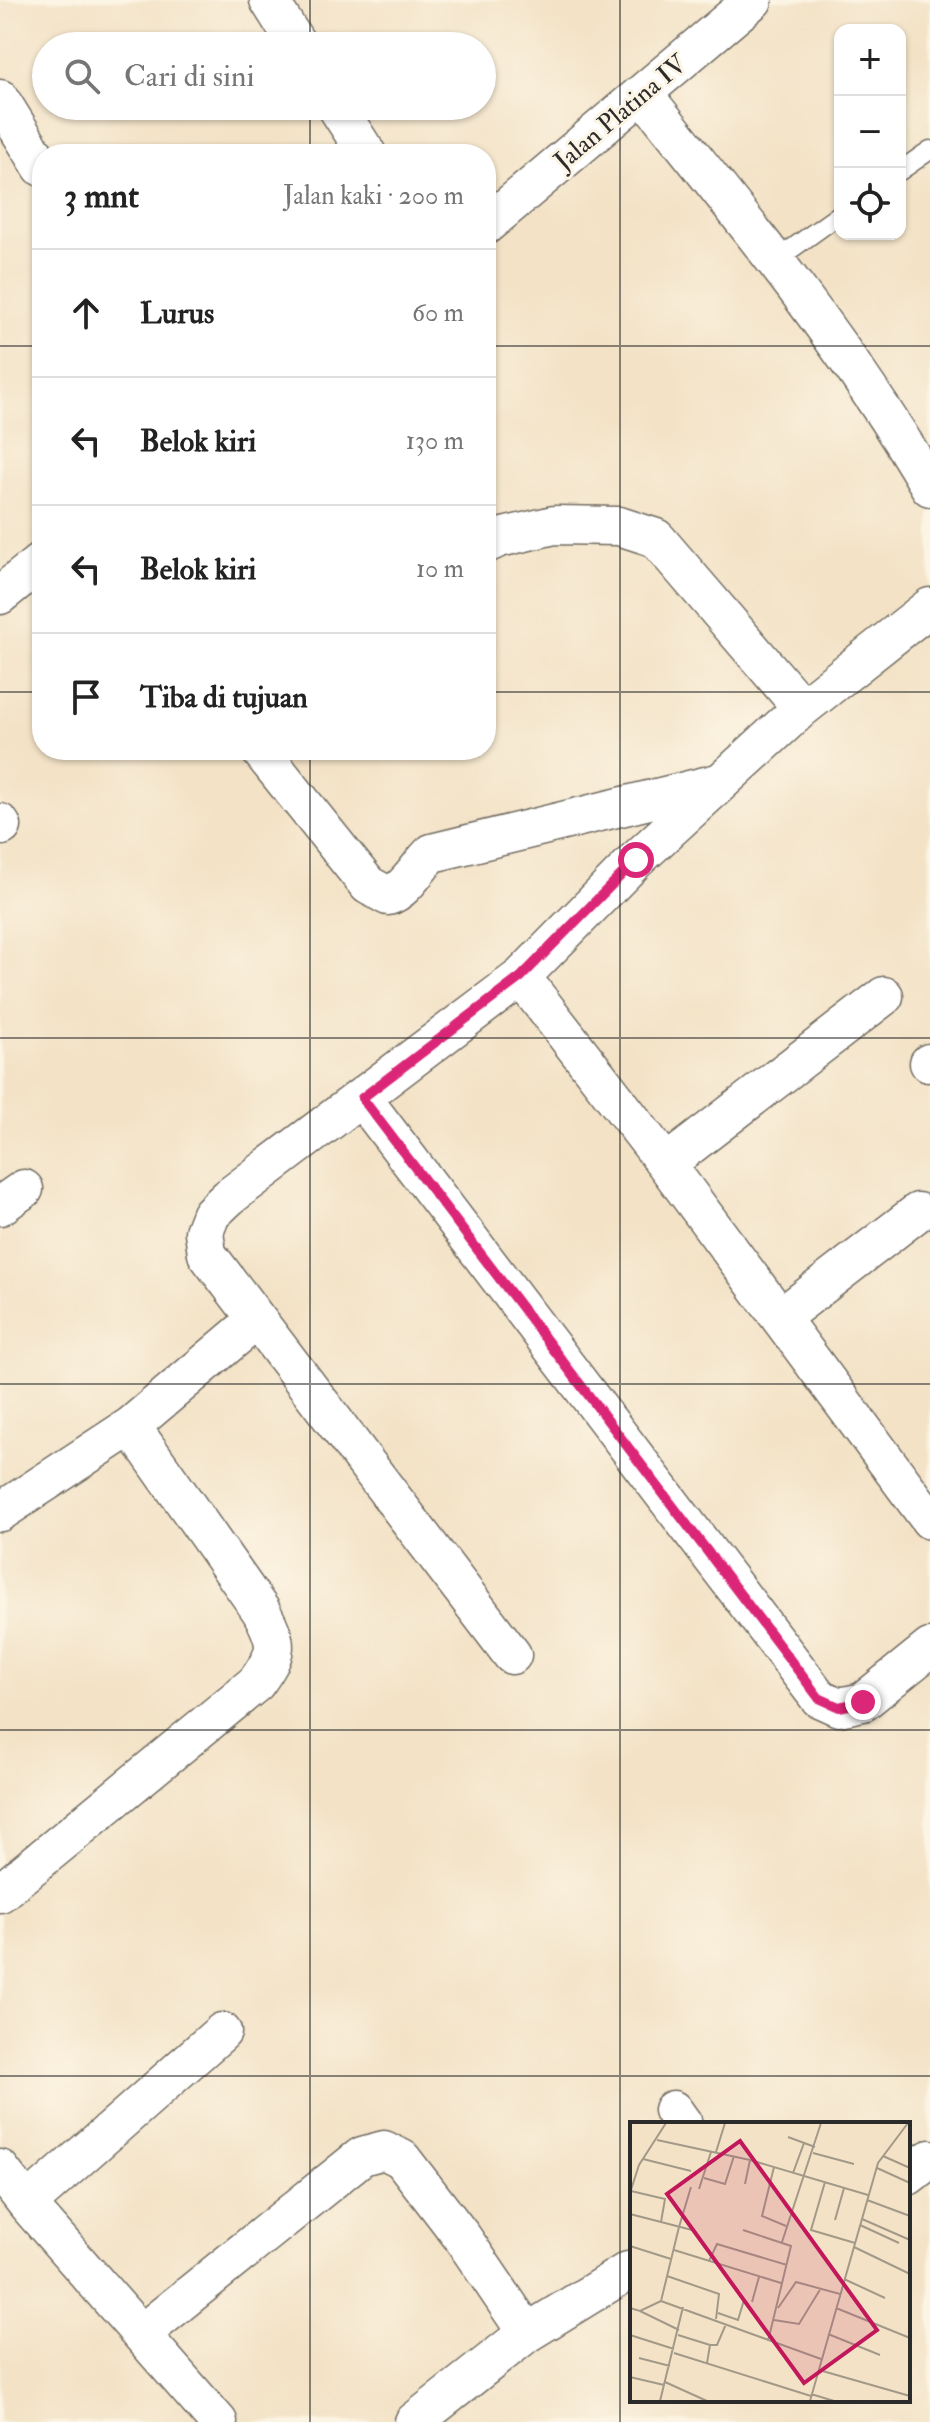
<!DOCTYPE html>
<html lang="id">
<meta charset="utf-8">
<style>
body{margin:0;font-family:"IM FELL Double Pica",serif;background:#f2f2f2;color:#222}
.controls{position:absolute;right:24px;top:24px;display:grid;overflow:hidden;border-radius:16px;box-shadow:0 2px 6px #0004}
.controls button{width:72px;height:72px;display:grid;place-items:center;padding:0;border:0;border-bottom:2px solid #e0e0e0;background:#fff;color:#222;font:40px sans-serif}
.stop{position:absolute;width:24px;height:24px;margin:-18px;border:6px solid #db2777;border-radius:50%;background:#fff}
.stop.end{background:#db2777;border-color:#fff;box-shadow:0 2px 8px #0008}
.list{margin:0;padding:0;list-style:none}
h2{display:flex;justify-content:space-between;align-items:center;height:104px;margin:0;padding:0 32px;font-size:34px}
h2 small{font-size:26px;font-weight:400;color:#767676}
.list li{display:grid;grid-template-columns:52px 1fr auto;gap:24px;align-items:center;box-sizing:border-box;height:128px;padding:0 32px;border-top:2px solid #e0e0e0}
.list b{display:block;font-size:30px;white-space:nowrap}
.list em{font-size:26px;font-style:normal;color:#767676}
.icon{flex:none;width:44px;height:44px;fill:none;stroke:currentColor;stroke-width:2;stroke-linecap:round;stroke-linejoin:round}
.map{position:relative;flex:none;width:930px;height:2422px;overflow:hidden}
.search{position:absolute;background:#fff;box-shadow:0 2px 6px #0004;left:32px;top:32px;width:464px;height:88px;display:flex;align-items:center;gap:20px;box-sizing:border-box;padding:0 28px;border-radius:44px;color:#767676;font-size:30px}
.panel{position:absolute;background:#fff;box-shadow:0 2px 6px #0004;left:32px;top:144px;width:464px;height:616px;border-radius:32px}
.map>svg:first-child{display:block}
.lines{fill:none;stroke-linecap:round;stroke-linejoin:round}
.service-casing{stroke:#716b61;stroke-width:21}
.minor-casing{stroke:#716b61;stroke-width:41}
.service{stroke:#fff;stroke-width:18}
.minor{stroke:#fff;stroke-width:38}
.route{stroke:#db2777;stroke-width:10}
.grid{fill:none;stroke:#2b2b2b;stroke-width:2;stroke-opacity:0.55}
.labels{text-anchor:middle;stroke-width:6;stroke-linejoin:round;paint-order:stroke}
.street-label{font-size:26px;fill:#2b2b2b;stroke:#fcf5e5}
.inset-road{fill:none;stroke:#a39988;stroke-width:2}
.view{fill:#c2185b;fill-opacity:0.15;stroke:#c2185b;stroke-width:4}
.inset-edge{fill:none;stroke:#2b2b2b;stroke-width:4}
</style>
<div class="map">
<svg width="930" height="2422" viewBox="0 0 930 2422">
<rect width="100%" height="100%" fill="#fcf5e5"/>
<filter id="ink" filterUnits="userSpaceOnUse"><feTurbulence type="fractalNoise" baseFrequency=".0125" numOctaves="2"/><feDisplacementMap in="SourceGraphic" scale="16" xChannelSelector="R" yChannelSelector="G"/><feConvolveMatrix kernelMatrix="1 2 1 2 8 2 1 2 1" color-interpolation-filters="sRGB"/></filter>
<filter id="wash" filterUnits="userSpaceOnUse"><feTurbulence type="fractalNoise" baseFrequency=".006" numOctaves="4" result="noise"/><feDisplacementMap in="SourceGraphic" scale="32" xChannelSelector="R" yChannelSelector="G"/><feGaussianBlur stdDeviation="1.8" result="paint"/><feColorMatrix in="noise" values="0 0 0 0 0 0 0 0 0 0 0 0 0 0 0 0 0 1.4 0 .05"/><feComposite in="paint" operator="in"/></filter>
<g filter="url(#wash)">
<rect width="100%" height="100%" fill="#f3e2c6"/>
</g>
<g filter="url(#ink)">
<g class="lines">
<g class="service-casing">
<path id="service" d="M 900,171 L 930,150
M 776,260 L 840,214"/>
</g>
<g class="minor-casing">
<path id="minor" d="M 269,0 L 298,46
M 643,94 C 744,220 849,348 930,487
M 0,99 L 42,167
M 336,106 L 367,154
M 486,225 L 753,0
M 486,544 L 499,538 L 554,525 L 619,526 L 656,538 L 802,708
M 0,595 L 42,561
M 260,750 L 368,885 L 388,896 C 406,891 418,866 432,853 L 718,783
M 0,823 L 2,826
M 521,977 L 666,1164 L 930,1520
M 929,1063 L 930,1063
M 362,1098 L 819,1698 L 839,1707 L 863,1702 L 930,1648
M 666,1164 L 884,996
M 0,1206 L 24,1189
M 780,1318 L 918,1212
M 0,1512 L 131,1426 L 255,1321
M 512,1655 L 207,1254 L 204,1232 L 211,1214 L 229,1197 L 521,977 L 636,860 L 802,708 L 930,607
M 0,1893 L 256,1683 C 279,1651 279,1645 261,1611 L 131,1426
M 673,2110 L 683,2124
M 0,2169 L 27,2204 L 218,2422
M 908,2176 L 930,2159
M 27,2204 L 222,2032
M 141,2334 L 362,2156 L 384,2150 L 402,2159 L 462,2237 L 527,2333
M 414,2422 L 527,2333 L 628,2271"/>
</g>
<use href="#service" class="service"/>
<use href="#minor" class="minor"/>
</g>
</g>
<g class="lines" filter="url(#ink)">
<path class="route" d="M 636,860 L 521,977 L 362,1098 L 819,1698 L 839,1707 L 863,1702"/>
</g>
<path class="grid" d="M 310,0 L 310,46M 620,0 L 620,2422M 310,106 L 310,154M 0,346 L 42,346M 486,346 L 930,346M 0,692 L 42,692M 486,692 L 930,692M 310,750 L 310,2422M 0,1038 L 930,1038M 0,1384 L 930,1384M 0,1730 L 930,1730M 0,2076 L 930,2076"/>
<g class="labels">
<g class="street-label">
<text transform="translate(620 112) rotate(-40)" y="9">Jalan Platina IV</text>
</g>
</g>
<g transform="translate(630 2122)">
<rect width="280" height="280" fill="#f3e2c6"/>
<path class="inset-road" d="M 158,15 L 185,25M 27,18 L 120,38 L 238,73M 86,30 L 95,1M 183,31 L 224,42M 253,34 L 280,46M 13,37 L 61,49M 144,45 L 132,94 L 156,104M 247,46 L 280,61M 163,51 L 174,21M 74,56 L 95,62 L 104,34M 195,60 L 181,108 L 225,121M 115,62 L 120,38M 69,67 L 81,30M 1,69 L 35,77 L 31,100M 0,71 L 9,43 L 36,1M 237,78 L 280,94M 0,92 L 62,108M 232,97 L 280,118M 205,98 L 214,66M 230,103 L 269,121M 49,105 L 31,179 L 191,237M 49,105 L 61,65M 113,108 L 161,124 L 138,219M 152,120 L 191,1M 0,124 L 41,137M 224,125 L 280,152M 44,128 L 151,161M 79,139 L 87,122 L 157,143M 37,154 L 89,172 L 86,197M 214,157 L 255,176M 122,180 L 129,155M 0,186 L 10,189 L 31,179M 148,186 L 166,160 L 210,172M 206,186 L 280,216M 10,189 L 49,208M 88,191 L 108,198 L 114,178M 144,198 L 169,202 L 191,166M 198,212 L 250,233M 0,213 L 44,227M 48,213 L 80,223 L 77,241M 80,223 L 87,223 L 96,202M 44,231 L 181,274M 9,236 L 40,244M 189,248 L 280,274M 0,255 L 34,263M 35,260 L 77,279M 181,272 L 204,279M 30,279 L 53,185M 180,279 L 248,41 L 278,1"/>
<path class="view" d="M 110,19 L 247,208 L 174,261 L 37,72 Z"/>
<rect width="280" height="280" class="inset-edge"/>
</g>
</svg>
<div class="controls">
<button>+</button>
<button>−</button>
<button><svg class="icon" aria-label="locate" viewBox="0 0 24 24"><circle cx="12" cy="12" r="6"/><path d="M12 2v4M12 18v4M2 12h4M18 12h4"/></svg></button>
</div>
<div class="stop" style="left:636px;top:860px"></div>
<div class="stop end" style="left:863px;top:1702px"></div>
<div class="search"><svg class="icon" aria-label="search" viewBox="0 0 24 24"><circle cx="10" cy="10" r="6"/><path d="M15 15l6 6"/></svg>Cari di sini</div>
<section class="panel">
<h2>3 mnt<small>Jalan kaki · 200 m</small></h2>
<ul class="list">
<li><svg class="icon" aria-label="ahead" viewBox="0 0 24 24"><path d="M12 20V5M6 11l6-6 6 6"/></svg><div><b>Lurus</b></div><em>60 m</em></li>
<li><svg class="icon" aria-label="left" viewBox="0 0 24 24"><path d="M17 20v-9H6M10 6l-5 5 5 5"/></svg><div><b>Belok kiri</b></div><em>130 m</em></li>
<li><svg class="icon" aria-label="left" viewBox="0 0 24 24"><path d="M17 20v-9H6M10 6l-5 5 5 5"/></svg><div><b>Belok kiri</b></div><em>10 m</em></li>
<li><svg class="icon" aria-label="arrive" viewBox="0 0 24 24"><path d="M6 21V4h12l-3 4 3 4H6"/></svg><div><b>Tiba di tujuan</b></div></li>
</ul>
</section>
</div>
